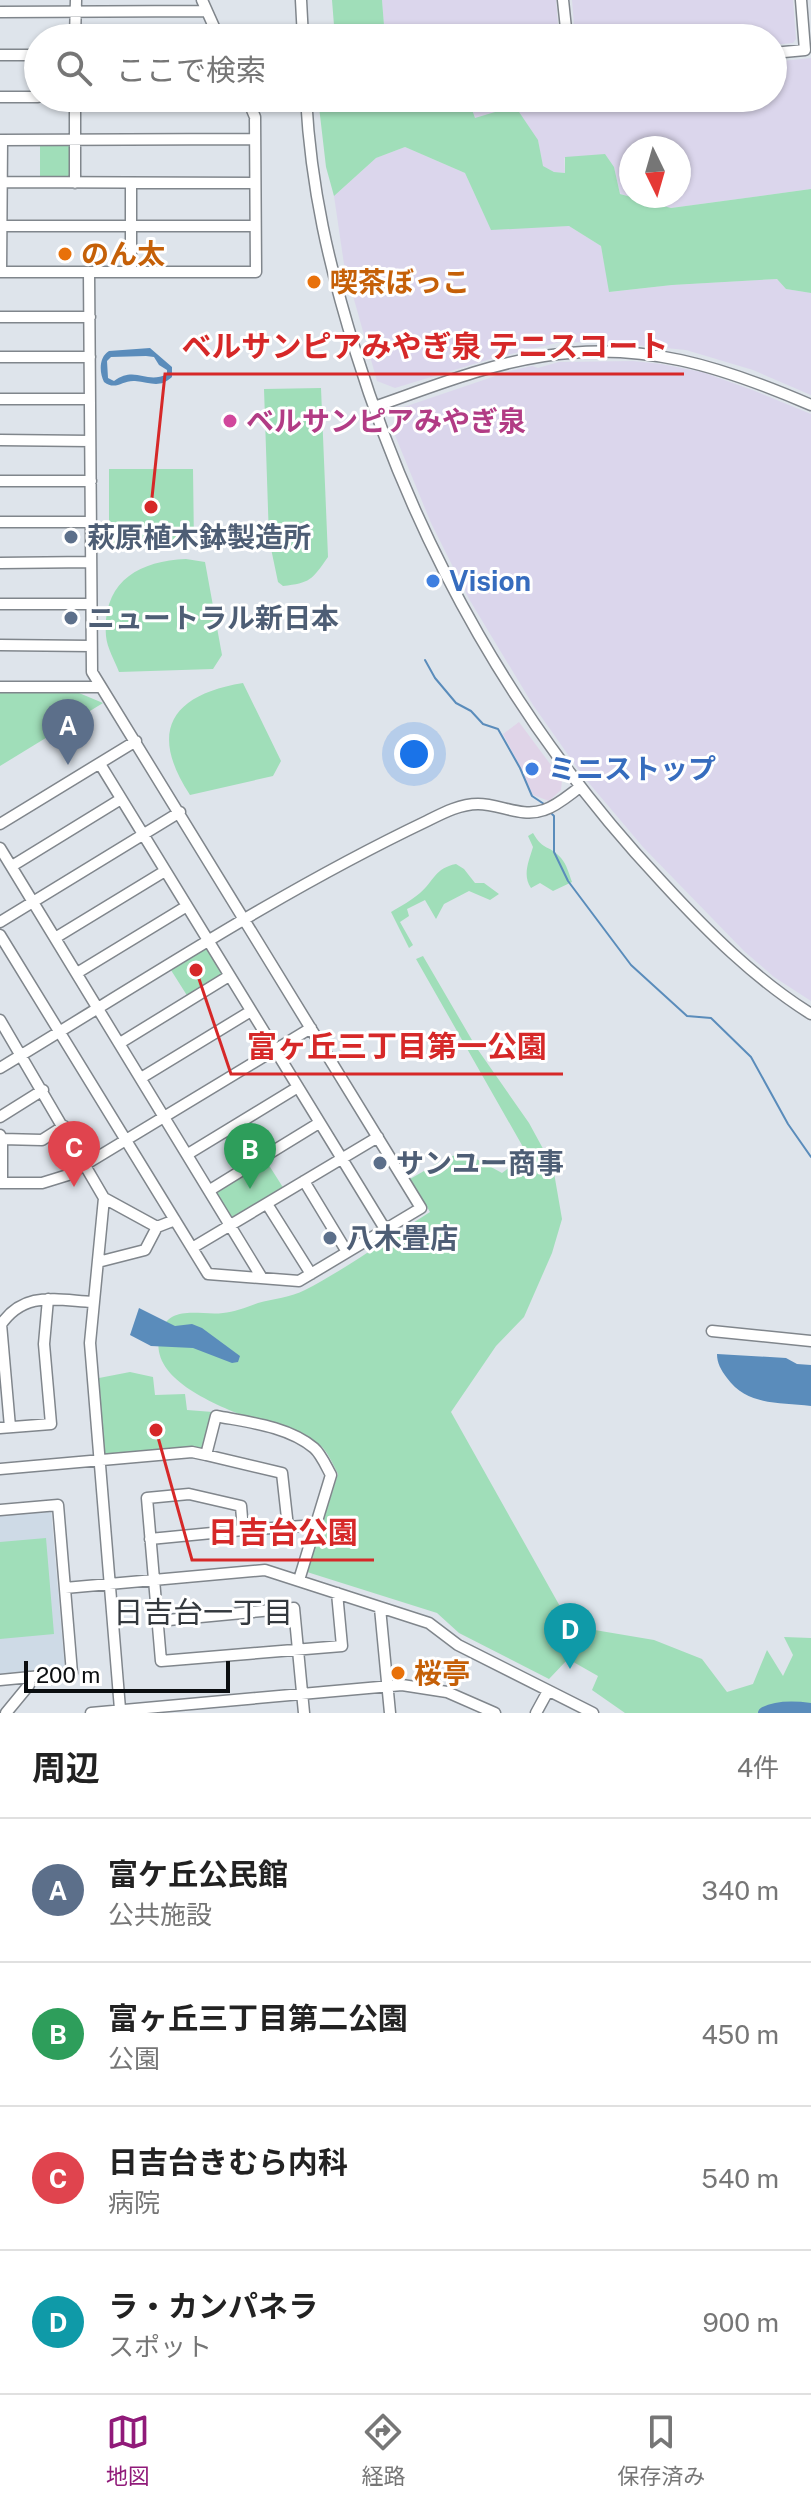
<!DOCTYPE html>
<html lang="ja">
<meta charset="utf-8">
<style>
body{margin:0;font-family:"Public Sans","Noto Sans JP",sans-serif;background:#f2f2f2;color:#222}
.compass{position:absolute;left:619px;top:136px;width:72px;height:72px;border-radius:50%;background:#fff;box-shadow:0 2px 6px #0004;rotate:175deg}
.scale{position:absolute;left:24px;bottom:20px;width:206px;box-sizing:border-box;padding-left:8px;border:4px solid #0b0e10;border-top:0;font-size:22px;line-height:28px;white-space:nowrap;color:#0b0e10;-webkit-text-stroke:6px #fff;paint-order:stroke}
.you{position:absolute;left:414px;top:754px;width:28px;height:28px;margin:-20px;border:6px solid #fff;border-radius:50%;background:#1a73e8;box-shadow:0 0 0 12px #1a73e833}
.badge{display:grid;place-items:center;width:52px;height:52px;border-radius:50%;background:#901a79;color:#fff;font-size:26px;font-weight:700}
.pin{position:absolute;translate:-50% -66px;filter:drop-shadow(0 2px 4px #0008)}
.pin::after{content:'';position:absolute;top:42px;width:28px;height:24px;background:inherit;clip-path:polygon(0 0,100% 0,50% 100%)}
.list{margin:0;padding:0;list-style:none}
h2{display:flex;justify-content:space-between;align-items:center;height:104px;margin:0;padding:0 32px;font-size:34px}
h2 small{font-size:26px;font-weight:400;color:#767676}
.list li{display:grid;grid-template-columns:52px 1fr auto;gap:24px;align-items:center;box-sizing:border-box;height:144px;padding:0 32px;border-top:2px solid #e0e0e0}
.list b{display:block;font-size:30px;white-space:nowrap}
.list p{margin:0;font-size:26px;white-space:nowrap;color:#767676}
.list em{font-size:26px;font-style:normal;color:#767676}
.icon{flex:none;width:44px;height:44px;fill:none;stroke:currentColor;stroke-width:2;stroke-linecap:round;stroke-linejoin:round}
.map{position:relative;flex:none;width:811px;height:1713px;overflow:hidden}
.search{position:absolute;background:#fff;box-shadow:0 2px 6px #0004;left:24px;right:24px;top:24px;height:88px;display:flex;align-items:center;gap:20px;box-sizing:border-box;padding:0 28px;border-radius:44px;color:#767676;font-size:30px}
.sheet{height:680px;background:#fff}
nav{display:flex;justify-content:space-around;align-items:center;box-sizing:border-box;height:112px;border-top:2px solid #e0e0e0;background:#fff;font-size:22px;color:#767676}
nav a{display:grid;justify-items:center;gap:4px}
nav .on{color:#901a79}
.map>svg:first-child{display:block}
.commercial{fill:#e0d4e8}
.industrial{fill:#dbd6ec;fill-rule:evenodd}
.built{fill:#cedae6}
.green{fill:#a0deb9}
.water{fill:#5a8cbb;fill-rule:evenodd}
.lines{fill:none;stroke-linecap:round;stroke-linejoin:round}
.stream{stroke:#5a8cbb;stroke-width:2}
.river{stroke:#5a8cbb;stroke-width:12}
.minor-casing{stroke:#80868c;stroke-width:13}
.minor{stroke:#fff;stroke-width:10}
.food-dot{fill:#e8710a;stroke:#fff;stroke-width:3}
.hotel-dot{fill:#d1479c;stroke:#fff;stroke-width:3}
.service-dot{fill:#5c6f8a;stroke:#fff;stroke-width:3}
.shop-dot{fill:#3f7fe0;stroke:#fff;stroke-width:3}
.labels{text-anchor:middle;stroke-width:6;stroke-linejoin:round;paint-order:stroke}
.food-label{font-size:28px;font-weight:bold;fill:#c56008;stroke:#fff;text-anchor:start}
.hotel-label{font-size:28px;font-weight:bold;fill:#b23c85;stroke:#fff;text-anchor:start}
.service-label{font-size:28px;font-weight:bold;fill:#4e5e75;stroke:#fff;text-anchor:start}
.shop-label{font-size:28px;font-weight:bold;fill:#366cbe;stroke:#fff;text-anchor:start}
.neighbourhood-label{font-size:30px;fill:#34393e;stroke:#fff}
.leader{fill:none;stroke:#d62828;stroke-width:3}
.callout-dot{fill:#d62828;stroke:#fff;stroke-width:3}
.callout-label{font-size:30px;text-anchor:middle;font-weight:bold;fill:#d62828;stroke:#fff;stroke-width:6;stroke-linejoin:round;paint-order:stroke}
</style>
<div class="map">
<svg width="811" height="1713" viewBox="0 0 811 1713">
<rect width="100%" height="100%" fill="#dee4eb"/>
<path class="commercial" d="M 519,722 L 562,780 L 561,790 L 549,801 L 533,795 L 521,768 L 503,734 Z"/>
<path class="industrial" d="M 382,0 L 556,0 L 559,38 L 385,38 Z
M 572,0 L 793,0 L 796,39 L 793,43 L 773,45 L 773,38 L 575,38 Z
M 811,58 L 811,189 L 671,208 L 620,194 L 614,167 L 564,158 L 565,173 L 554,172 L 542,166 L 538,140 L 475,118 L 468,98 L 773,98 L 773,62 ZM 631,148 L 679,148 L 679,196 L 631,196 Z
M 405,147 L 465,173 L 491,229 L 569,226 L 601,246 L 610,292 L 672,285 L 777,279 L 786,289 L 811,293 L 811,395 L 753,370 L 686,350 L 615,343 L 560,342 L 487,360 L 395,388 L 377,381 L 344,264 L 334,196 L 376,158 Z
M 633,361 L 661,364 L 702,372 L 755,391 L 811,414 L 811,1001 L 774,977 L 744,951 L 643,847 L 583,776 L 533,705 L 469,599 L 431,523 L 392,428 L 401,408 L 510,371 L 532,366 L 538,368 L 559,362 Z"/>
<path class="built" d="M 51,1510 L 65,1669 L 0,1675 L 0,1515 Z"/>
<path class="green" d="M 332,0 L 382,0 L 385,38 L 335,38 Z
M 318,98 L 410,98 L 413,103 L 432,98 L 468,98 L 475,118 L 515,106 L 538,140 L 543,166 L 554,172 L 565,173 L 565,157 L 605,154 L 614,167 L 620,194 L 671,208 L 811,189 L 811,293 L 786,289 L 777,279 L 672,285 L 609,292 L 601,246 L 569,226 L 491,230 L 465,173 L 405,147 L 376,158 L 334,196 L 326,167 Z
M 40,143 L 72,143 L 71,178 L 40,178 Z
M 321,388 L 328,557 C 312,580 310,583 283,586 L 278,582 L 269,539 L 264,389 Z
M 109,469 L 193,469 L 194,545 L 109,546 Z
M 186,559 L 205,562 L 222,655 L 213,669 L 119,672 C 115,661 107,648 106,636 C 102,582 138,561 186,559 Z
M 243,683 L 281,761 L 273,776 L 190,795 C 148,731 171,695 243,683 Z
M 0,692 L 79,693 L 103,703 L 0,766 Z
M 533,833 C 543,851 550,845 561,858 C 567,865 569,874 572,882 L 553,891 L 540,883 L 531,888 C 522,875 529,861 533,847 L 528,836 Z
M 456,864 L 464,869 L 475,883 L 484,883 L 499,894 L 490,900 L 469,891 L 444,904 L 436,919 L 425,900 L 407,909 L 409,916 L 400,922 L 413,945 L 409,948 L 391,912 C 401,906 412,900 420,893 C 434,881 435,868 456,864 Z
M 206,947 L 224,972 L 222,977 L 188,997 L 169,967 Z
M 423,956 L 476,1047 L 529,1123 L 553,1167 L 562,1219 L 552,1253 L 524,1317 L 496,1346 L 451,1412 L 571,1626 L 654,1640 L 702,1659 L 727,1692 L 753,1684 L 767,1650 L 783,1676 L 793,1655 L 784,1637 L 811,1638 L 811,1713 L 625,1713 L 592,1690 L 598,1676 L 568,1659 L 549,1679 L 459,1633 L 437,1613 L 307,1572 L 338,1474 C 333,1465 327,1449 318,1444 C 279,1424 142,1396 160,1334 C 169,1303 200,1316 223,1313 C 234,1312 247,1307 258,1303 C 273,1299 291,1297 305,1290 C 346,1269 390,1237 430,1212 L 410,1179 L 450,1156 L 469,1155 L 502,1173 L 527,1154 L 416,959 Z
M 265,1159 L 284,1189 L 234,1219 L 229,1218 L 214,1193 Z
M 130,1372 L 153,1377 L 155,1395 L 185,1394 L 187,1410 L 213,1412 L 205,1447 L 202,1451 L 108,1457 L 104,1452 L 99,1378 Z
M 46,1538 L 54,1634 L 0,1639 L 0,1542 Z"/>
<path class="water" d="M 150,348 L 172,367 L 172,377 C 159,389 150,382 135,381 C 122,380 116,391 104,382 C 99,372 99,357 109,351 ZM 146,356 L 154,357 L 159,365 L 167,370 L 167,374 C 146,385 136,365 114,381 L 108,378 L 107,361 L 111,357 Z
M 139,1308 L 175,1326 L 192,1324 L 202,1328 L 240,1356 L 238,1362 L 232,1363 L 193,1348 L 151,1346 L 130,1335 Z
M 717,1354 L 786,1358 L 797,1364 L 811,1365 L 811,1406 C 779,1402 747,1406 727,1378 C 721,1370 717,1363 717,1354 Z"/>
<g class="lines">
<path class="stream" d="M 425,660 L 435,678 L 456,703 L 471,711 L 483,724 L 498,729 L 520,768 L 532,796 L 544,804
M 552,814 L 554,816 L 554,852 L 568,881 L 631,965 L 687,1016 L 711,1018 L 751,1057 L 788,1124 L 811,1157"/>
<path class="river" d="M 764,1713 C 777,1706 797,1707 811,1709"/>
<g class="minor-casing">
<path id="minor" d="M 202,0 L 219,38
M 301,0 L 303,38
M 563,0 L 567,38
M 0,12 L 207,11
M 75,38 L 76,0
M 773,53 L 805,50 L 801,0
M 0,55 L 38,55
M 0,97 L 38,97
M 75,98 L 75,183
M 306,98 C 311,189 329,266 356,353 C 417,550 520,731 662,882 C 707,931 755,979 811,1014
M 0,140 L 255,139
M 0,182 L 255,183
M 131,183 L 131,272
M 1,226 L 255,226
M 0,272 L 256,272 L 255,117 L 247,98
M 1,272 L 2,140
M 0,317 L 90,317
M 0,357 L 90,357
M 0,399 L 90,399
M 374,407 C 429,388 485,365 544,356 C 641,340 723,367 811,405
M 0,440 L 90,441
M 0,481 L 91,481
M 0,522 L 91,522
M 0,563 L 91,562
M 0,604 L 91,604
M 0,645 L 91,646
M 0,687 L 101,687
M 100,764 L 385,1229
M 0,824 L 136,741
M 0,848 L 262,1278
M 12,866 L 121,799
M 0,922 L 180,812
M 0,935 L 208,1274 L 299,1281 L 421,1208 L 92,672 L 89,272
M 55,938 L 165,871
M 77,973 L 187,906
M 0,1020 L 104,1198 L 90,1343 L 120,1709
M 120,1043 L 229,976
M 0,1068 C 141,983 278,892 427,821 C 443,813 460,804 478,804 C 500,804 522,818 544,810 C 557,806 569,795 580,787
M 141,1078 L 251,1011
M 0,1117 L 43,1090
M 0,1135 L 2,1139 L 2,1183
M 2,1139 L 42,1140 L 64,1126
M 188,1154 L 298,1087
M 304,1181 L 347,1252
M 0,1183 L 42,1183 L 68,1175 L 311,1028
M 210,1190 L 319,1123
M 104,1198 L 157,1227
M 267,1204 L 311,1274
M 192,1248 L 378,1137
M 98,1262 L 145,1250 L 157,1227 L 175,1220
M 1,1324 L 10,1427
M 0,1326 C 24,1290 56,1300 93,1302
M 712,1331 L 811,1341
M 0,1428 L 51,1424 L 44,1344 L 48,1299
M 206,1455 L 282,1473 L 288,1527
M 0,1469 L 192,1452 L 206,1455 L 216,1416 C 247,1422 288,1426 314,1448 C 321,1454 326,1466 331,1475 L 299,1580
M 0,1510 L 58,1505 L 72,1673 L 0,1680
M 317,1525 L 243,1530 L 241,1506 L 189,1494 L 147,1498 L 161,1661 L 342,1646 L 337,1593
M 150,1539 L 243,1530
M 65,1588 L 265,1570 L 429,1623 L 458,1645 L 593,1713
M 380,1608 L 390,1713
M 158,1621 L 294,1608 L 304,1713
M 6,1713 L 29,1685 L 29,1677
M 91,1713 L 402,1685 L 447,1692 L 495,1713
M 536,1713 L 548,1691"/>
</g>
<use href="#minor" class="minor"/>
</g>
<g class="food-dot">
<circle cx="65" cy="254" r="8"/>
<circle cx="314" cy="282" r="8"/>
<circle cx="398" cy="1673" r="8"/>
</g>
<circle class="hotel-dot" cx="230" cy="421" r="8"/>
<g class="service-dot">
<circle cx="71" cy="537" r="8"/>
<circle cx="71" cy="618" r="8"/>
<circle cx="380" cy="1163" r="8"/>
<circle cx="330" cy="1238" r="8"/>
</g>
<g class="shop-dot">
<circle cx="433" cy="581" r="8"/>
<circle cx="532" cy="769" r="8"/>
</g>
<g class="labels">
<g class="food-label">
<text x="81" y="264">のん太</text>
<text x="330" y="292">喫茶ぼっこ</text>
<text x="414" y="1683">桜亭</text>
</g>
<g class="hotel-label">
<text x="246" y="431">ベルサンピアみやぎ泉</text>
</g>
<g class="service-label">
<text x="87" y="547">萩原植木鉢製造所</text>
<text x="87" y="628">ニュートラル新日本</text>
<text x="396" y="1173">サンユー商事</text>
<text x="346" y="1248">八木畳店</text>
</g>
<g class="shop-label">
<text x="449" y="591">Vision</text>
<text x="548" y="779">ミニストップ</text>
</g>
<g class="neighbourhood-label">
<text x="203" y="1623">日吉台一丁目</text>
</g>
</g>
<path class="leader" d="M151 507L165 374H684M196 970L231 1074H563M156 1430L192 1560H374"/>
<g class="callout-dot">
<circle cx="151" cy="507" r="8"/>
<circle cx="196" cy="970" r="8"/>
<circle cx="156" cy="1430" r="8"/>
</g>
<g class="callout-label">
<text x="425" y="357">ベルサンピアみやぎ泉 テニスコート</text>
<text x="397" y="1057">富ヶ丘三丁目第一公園</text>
<text x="283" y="1543">日吉台公園</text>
</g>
</svg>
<svg class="compass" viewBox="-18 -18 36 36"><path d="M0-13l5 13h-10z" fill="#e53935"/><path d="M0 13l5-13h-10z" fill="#767676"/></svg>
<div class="scale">200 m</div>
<div class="you"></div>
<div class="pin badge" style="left:68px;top:765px;background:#5c6f8a">A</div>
<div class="pin badge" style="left:250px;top:1189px;background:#2e9e5b">B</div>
<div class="pin badge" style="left:74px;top:1187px;background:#e0444e">C</div>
<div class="pin badge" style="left:570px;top:1669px;background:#0f9aa8">D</div>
<div class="search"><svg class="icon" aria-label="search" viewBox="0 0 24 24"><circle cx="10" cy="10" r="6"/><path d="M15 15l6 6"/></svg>ここで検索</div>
</div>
<section class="sheet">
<h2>周辺<small>4件</small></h2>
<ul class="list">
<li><span class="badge" style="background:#5c6f8a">A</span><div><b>富ケ丘公民館</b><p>公共施設</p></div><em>340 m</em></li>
<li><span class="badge" style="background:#2e9e5b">B</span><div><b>富ヶ丘三丁目第二公園</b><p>公園</p></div><em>450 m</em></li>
<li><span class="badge" style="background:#e0444e">C</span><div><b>日吉台きむら内科</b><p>病院</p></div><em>540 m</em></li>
<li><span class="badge" style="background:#0f9aa8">D</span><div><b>ラ・カンパネラ</b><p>スポット</p></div><em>900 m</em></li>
</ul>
</section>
<nav>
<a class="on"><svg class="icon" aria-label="map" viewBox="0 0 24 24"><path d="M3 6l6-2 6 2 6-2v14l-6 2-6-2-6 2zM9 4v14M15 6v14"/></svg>地図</a>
<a><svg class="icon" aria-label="directions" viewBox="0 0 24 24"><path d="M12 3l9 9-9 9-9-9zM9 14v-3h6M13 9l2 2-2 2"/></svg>経路</a>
<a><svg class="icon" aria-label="saved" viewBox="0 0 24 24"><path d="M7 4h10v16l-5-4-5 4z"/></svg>保存済み</a>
</nav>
